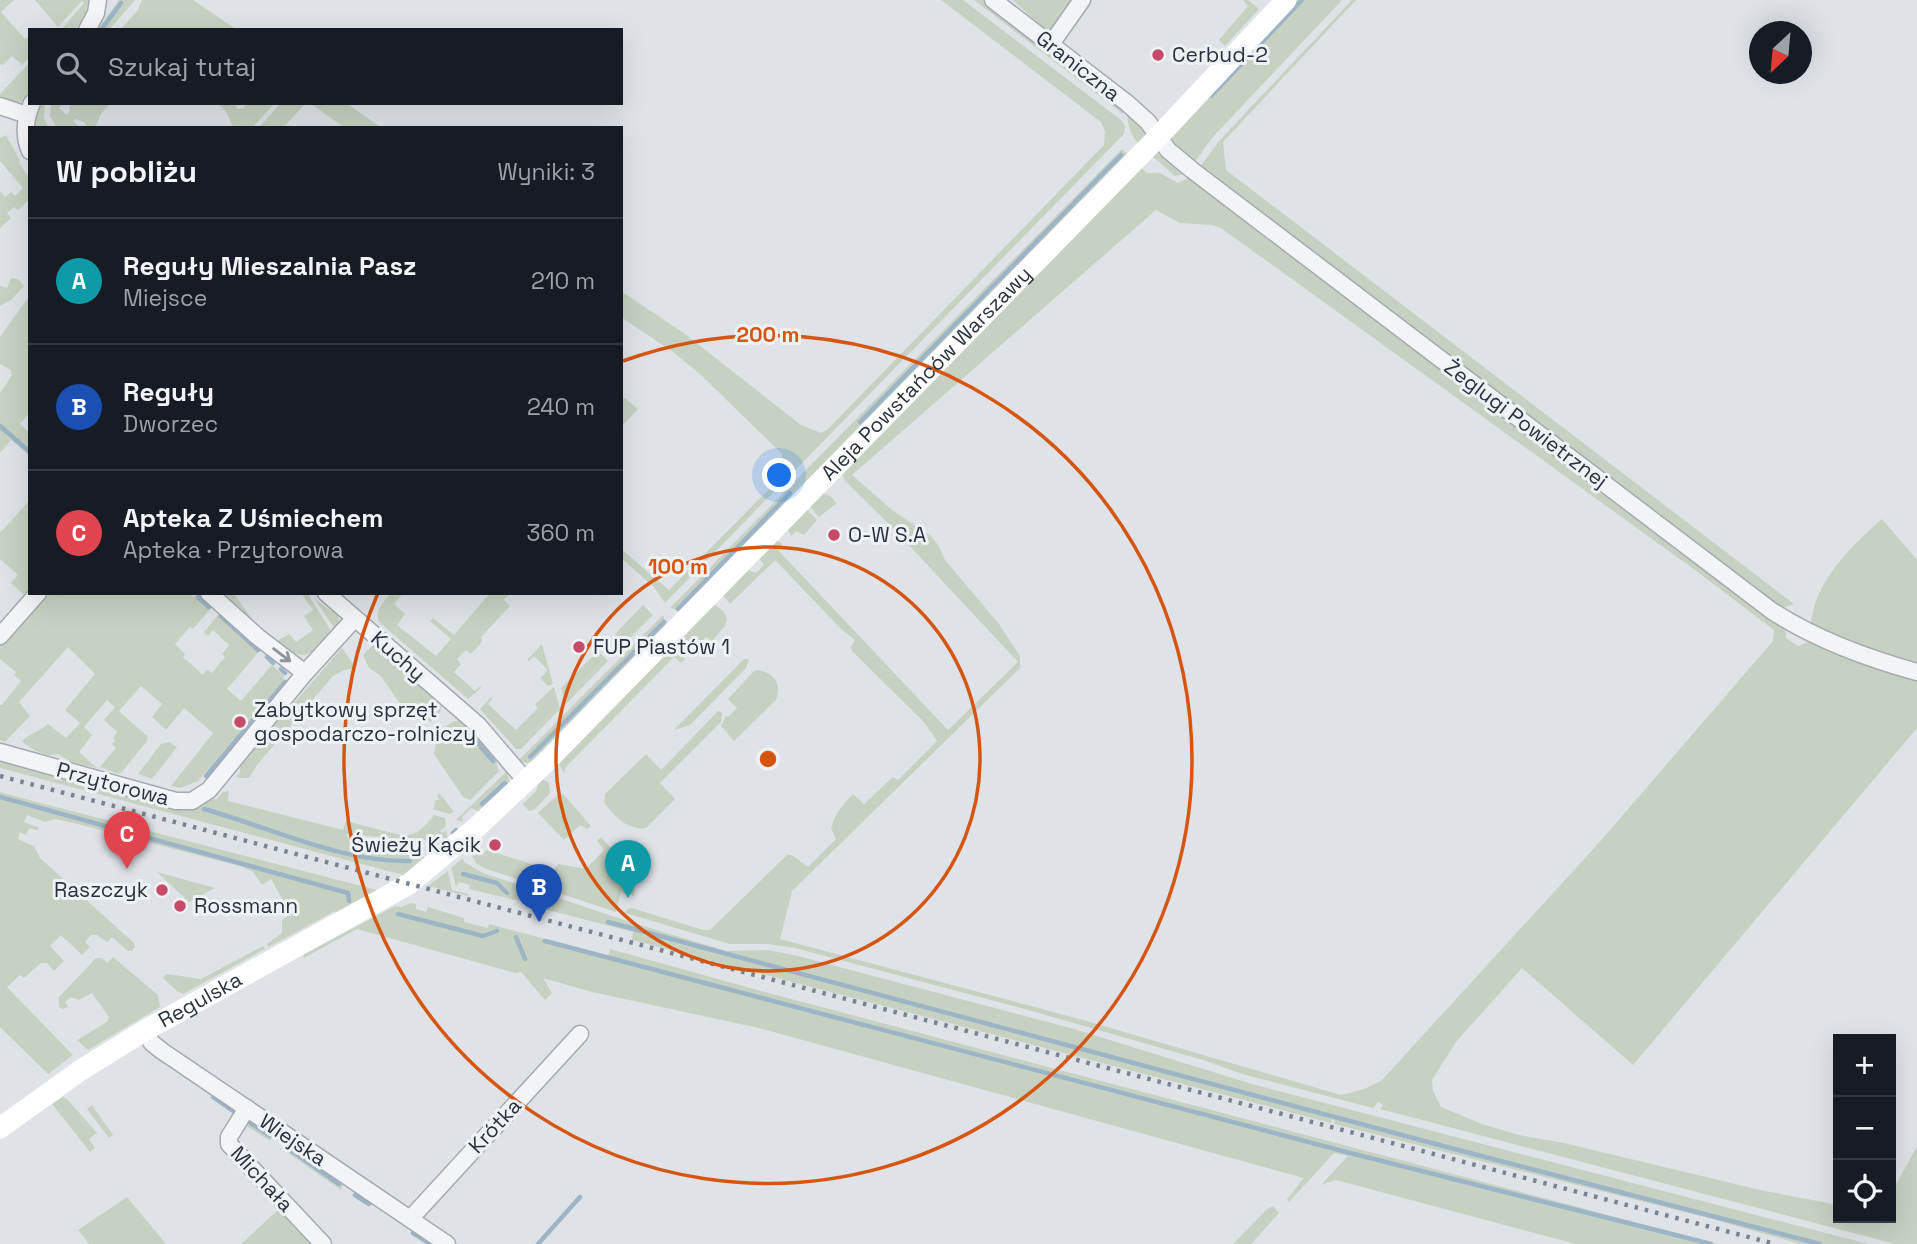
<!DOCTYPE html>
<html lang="pl">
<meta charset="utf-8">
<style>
body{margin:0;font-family:"Space Grotesk",sans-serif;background:#20242c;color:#f1f3f6}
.controls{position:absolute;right:21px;bottom:21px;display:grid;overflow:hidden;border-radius:0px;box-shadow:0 7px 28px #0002}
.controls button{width:63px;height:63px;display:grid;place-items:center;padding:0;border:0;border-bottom:2px solid #363941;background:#171b24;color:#f1f3f6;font:35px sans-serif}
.compass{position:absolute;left:1749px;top:21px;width:63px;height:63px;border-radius:50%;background:#171b24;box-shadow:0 7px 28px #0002;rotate:206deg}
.you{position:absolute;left:780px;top:476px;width:24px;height:24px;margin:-18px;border:5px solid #fff;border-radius:50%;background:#1a73e8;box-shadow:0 0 0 10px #1a73e833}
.badge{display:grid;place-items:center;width:46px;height:46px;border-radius:50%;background:#c64b68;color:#fff;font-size:23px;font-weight:700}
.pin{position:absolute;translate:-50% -58px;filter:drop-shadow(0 2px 4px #0008)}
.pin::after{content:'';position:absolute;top:37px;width:24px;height:21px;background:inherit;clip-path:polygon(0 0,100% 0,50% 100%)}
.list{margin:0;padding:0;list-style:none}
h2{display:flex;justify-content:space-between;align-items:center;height:91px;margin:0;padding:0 28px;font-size:30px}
h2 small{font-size:23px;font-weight:400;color:#9ea1a6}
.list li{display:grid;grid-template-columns:46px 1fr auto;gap:21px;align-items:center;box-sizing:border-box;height:126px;padding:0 28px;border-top:2px solid #363941}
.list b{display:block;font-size:26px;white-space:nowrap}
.list p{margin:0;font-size:23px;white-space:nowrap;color:#9ea1a6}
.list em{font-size:23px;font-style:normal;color:#9ea1a6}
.icon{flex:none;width:38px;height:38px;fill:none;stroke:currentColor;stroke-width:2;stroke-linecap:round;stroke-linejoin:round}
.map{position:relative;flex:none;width:1917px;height:1244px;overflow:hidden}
.search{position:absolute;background:#171b24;box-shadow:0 7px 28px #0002;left:28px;top:28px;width:595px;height:77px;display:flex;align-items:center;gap:18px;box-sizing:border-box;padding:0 24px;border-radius:0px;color:#9ea1a6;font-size:26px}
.panel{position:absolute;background:#171b24;box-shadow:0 7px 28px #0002;left:28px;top:126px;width:595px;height:469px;border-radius:0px}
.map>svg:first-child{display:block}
.green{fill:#c6d1c1;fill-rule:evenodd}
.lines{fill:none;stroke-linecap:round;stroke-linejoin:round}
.stream{stroke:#9cb4c6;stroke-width:4.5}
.street-casing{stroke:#a5aab2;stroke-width:19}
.street{stroke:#f2f4f6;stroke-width:16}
.secondary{stroke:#fff;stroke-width:21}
.rail{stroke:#7a8490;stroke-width:4.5;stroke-dasharray:3.5 7;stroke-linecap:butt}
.oneway{stroke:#8e939a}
.ring{fill:none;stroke:#d55511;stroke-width:3.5}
.poi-dot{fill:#c64b68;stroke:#eff2f5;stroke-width:2.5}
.labels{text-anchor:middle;stroke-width:6;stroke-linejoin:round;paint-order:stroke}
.poi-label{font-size:21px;fill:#29323e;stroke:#eff2f5;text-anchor:start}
.street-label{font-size:21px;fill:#29323e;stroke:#eff2f5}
.centre{fill:#d55511;stroke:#eff2f5;stroke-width:3.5}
.ring-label{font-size:21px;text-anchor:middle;font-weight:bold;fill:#d55511;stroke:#eff2f5;stroke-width:6;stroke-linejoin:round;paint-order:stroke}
</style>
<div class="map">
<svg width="1917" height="1244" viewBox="0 0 1917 1244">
<rect width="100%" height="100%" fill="#dfe3e8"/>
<path class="green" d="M 0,0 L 14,0 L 1,12 L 25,39 L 30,35 L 30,57 L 22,65 L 12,56 L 3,65 L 0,64 Z
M 35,0 L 89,0 L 85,15 L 75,30 L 61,30 L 84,3 L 82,1 L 58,27 Z
M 119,0 L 135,0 L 109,30 L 97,30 Z
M 142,0 L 193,0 L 237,30 L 120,30 L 138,10 Z
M 941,0 L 963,0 L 1121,120 L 1125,126 L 1124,134 L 665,603 L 653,586 L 621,558 L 621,549 L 669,590 L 782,476 L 782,454 L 700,374 L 673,352 L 621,317 L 621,291 L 685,334 L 801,425 L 821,433 L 827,430 L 1104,145 L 1105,131 L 1101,122 Z
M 974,0 L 984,0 L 1124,109 L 1123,114 Z
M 1013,0 L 1076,0 L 1049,34 Z
M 1243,0 L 1248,0 L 1259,9 L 1225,46 L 1219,40 L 1248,6 Z
M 1297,0 L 1342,0 L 1212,138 L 1194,163 L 1170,142 L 1172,133 Z
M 1352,0 L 1356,0 L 1223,142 L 1226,170 L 1794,604 L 1779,609 L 1200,167 L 1220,140 Z
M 30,62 C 30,88 34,111 0,101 L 0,94 Z
M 42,103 L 45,103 L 44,118 L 49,128 L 34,128 L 35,119 Z
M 51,103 L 63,103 L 59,108 L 67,115 L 70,110 L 69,103 L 110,103 L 101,114 L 95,128 L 88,128 L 84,122 L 76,119 L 73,121 L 80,128 L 57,128 L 50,116 Z
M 218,103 L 233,103 L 238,109 L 244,108 L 246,103 L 275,103 L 252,128 L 233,128 L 227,113 Z
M 281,103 L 306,103 L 283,128 L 258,128 Z
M 310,103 L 346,103 L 382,128 L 345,128 Z
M 1128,112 L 1144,128 L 1145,136 L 1139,144 C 1131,136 1126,123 1128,112 Z
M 6,135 L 20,161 L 19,163 L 30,179 L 30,199 L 18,210 L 14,207 L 7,213 L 11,218 L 0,228 L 0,191 L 5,197 L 11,192 L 15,196 L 23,188 L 0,161 L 0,138 Z
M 1122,149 L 1128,155 L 683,610 L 678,611 L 670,608 Z
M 1156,153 L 1161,154 L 1184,170 L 1184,174 L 1175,176 L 1151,155 Z
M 1140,166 L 1147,173 L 1160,173 L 1178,183 L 1189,178 L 1196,181 L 1781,626 L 1786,633 L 1786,638 L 1798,646 L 1810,641 L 1917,678 L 1917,728 L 1633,1065 L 1522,968 L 1456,1042 L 1432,1080 L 1433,1091 L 1441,1107 L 1482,1124 L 1519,1135 L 1564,1143 L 1760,1190 L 1828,1203 L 1838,1207 L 1838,1218 L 1870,1218 L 1876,1220 L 1877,1218 L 1891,1218 L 1891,1194 L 1917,1146 L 1917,1244 L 1895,1244 L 1380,1109 L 1383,1105 L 1378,1102 L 1373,1108 L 1242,1074 L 1203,1060 L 1021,1008 L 795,948 L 767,944 L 730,944 L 625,913 L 627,909 L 632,908 L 703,930 L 710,930 L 787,855 L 792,855 L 808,867 L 836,839 L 831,828 C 835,814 843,804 853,794 L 864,804 L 893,777 L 898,780 L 937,741 L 924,722 L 852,651 L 851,647 L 855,640 L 841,629 L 775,560 L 730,604 L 723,595 L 746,569 L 756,573 L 764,565 L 759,558 L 776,540 L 783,544 L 778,550 L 948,730 L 1018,662 L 892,527 L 845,481 L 841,471 ZM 1156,210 L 1180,223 L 1212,225 L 1221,228 L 1695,570 L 1774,630 L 1773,641 L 1597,845 L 1382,1080 C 1369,1088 1356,1092 1341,1095 L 1083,1020 L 780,939 L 792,891 L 1020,668 L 1020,656 L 999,624 L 945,560 L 938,545 L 931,536 L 892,510 L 852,475 Z
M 11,278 L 18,279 L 24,286 L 11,300 L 0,306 L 0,286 L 7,288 Z
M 30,295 L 30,412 L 20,424 L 30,433 L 30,456 L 11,440 L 0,453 L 0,393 L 12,375 L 11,370 L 0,364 L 0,337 Z
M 621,395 L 638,409 L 621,427 Z
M 823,493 L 830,496 L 837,503 L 819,517 L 809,506 Z
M 30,500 L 30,593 L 27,598 L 11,583 L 18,575 L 0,559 L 0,533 Z
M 806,508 L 817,520 L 804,535 L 796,531 L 791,536 L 787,528 Z
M 1882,519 L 1917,560 L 1917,666 L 1811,627 C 1812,584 1851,546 1882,519 Z
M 45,593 L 189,593 L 194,597 L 203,595 L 211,602 L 212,607 L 193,629 L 190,627 L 175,644 L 185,654 L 183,657 L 203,675 L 207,670 L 212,673 L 225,657 L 222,654 L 229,645 L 213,630 L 208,636 L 204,632 L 218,615 L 223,614 L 261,649 L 227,689 L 241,701 L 272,665 L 283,675 L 284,680 L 198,781 L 180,788 L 171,786 L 213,733 L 184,708 L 166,730 L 152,717 L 162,704 L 141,686 L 119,711 L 148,737 L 147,741 L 121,773 L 118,774 L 100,767 L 116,748 L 112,744 L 115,740 L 113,738 L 117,732 L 104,720 L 115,707 L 107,700 L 84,727 L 92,735 L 79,752 L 97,768 L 71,762 L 58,754 C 46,758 32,750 22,741 C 30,733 39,732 48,724 L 66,738 L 80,723 L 65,710 L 95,674 L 68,647 L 19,702 L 30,716 L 5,742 L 0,740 L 0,705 L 2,705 L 21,681 L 14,675 L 16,672 L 0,659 L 0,644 Z
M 216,593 L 234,594 L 253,620 L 252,622 Z
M 301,593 L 307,593 L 333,634 C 308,657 305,663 276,642 L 289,634 L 296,642 L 313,630 L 304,616 L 313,610 Z
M 391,593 L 403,593 L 394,604 L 405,614 L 397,625 L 436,656 L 451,639 L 430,621 L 433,618 L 454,635 L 490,593 L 510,593 L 504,600 L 510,606 L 481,637 L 482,642 L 471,654 L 466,650 L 457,659 L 461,664 L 454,672 L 475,691 L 480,686 L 481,688 L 468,699 L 379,622 C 374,610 384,602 391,593 Z
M 314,598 L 331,611 L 334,609 C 340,616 340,622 336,631 Z
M 714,604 L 723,611 L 727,618 L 725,626 L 712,641 L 706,637 L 697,646 L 692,642 L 680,654 L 685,659 L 681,663 L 674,657 L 565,768 L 564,774 L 559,763 Z
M 643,605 L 653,615 L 625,643 L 615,634 Z
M 663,615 L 667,627 L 533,762 L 526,763 L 519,760 Z
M 374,644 L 440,702 C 443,713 438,716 430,722 L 427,719 L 411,720 L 381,676 L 369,668 L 363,655 Z
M 542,644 L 553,684 L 548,686 L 540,678 L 548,670 L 534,656 L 529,661 L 527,660 Z
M 342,648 L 356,668 L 344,670 L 333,676 L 257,765 L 249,778 L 239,778 L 236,776 L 240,773 L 240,765 Z
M 598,651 L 608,661 L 566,704 L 561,688 Z
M 744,659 L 749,659 L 746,668 L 690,725 L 674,730 Z
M 755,670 C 772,671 783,683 776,700 L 734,741 L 721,726 L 726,716 L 728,717 L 737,708 L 728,699 Z
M 554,687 L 560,709 L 521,749 L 516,749 L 480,709 L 491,697 L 492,699 L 488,704 L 516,730 L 538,708 L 535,704 Z
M 718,711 L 722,712 L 721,722 L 660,783 L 675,799 L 646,828 C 629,831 613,816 604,802 L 605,794 L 646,754 L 661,770 Z
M 454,721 L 462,721 L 468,725 L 499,760 L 496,763 L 499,771 L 470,800 L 463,797 L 434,754 L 438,735 L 436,732 Z
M 169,742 L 177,747 L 152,779 L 138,774 L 161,744 Z
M 0,759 L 174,808 L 199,808 L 213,798 L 216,800 L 223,792 L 229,791 L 228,801 L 343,830 L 346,821 L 404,836 C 419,834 425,826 434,815 L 445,818 L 446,826 L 440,831 L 443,833 L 446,830 L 448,840 L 441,847 L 420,838 L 404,839 L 346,834 L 350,842 C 380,846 406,837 428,861 L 407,876 L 0,768 Z
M 507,771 L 510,784 L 481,813 L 471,808 L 462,817 L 463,822 L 456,820 Z
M 541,778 L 549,783 L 550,793 L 534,810 L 529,811 L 523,804 L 536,791 Z
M 0,792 L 33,801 L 377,890 L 338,916 L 335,911 L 269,947 L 267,944 L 282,933 L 282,920 L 291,914 L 271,879 L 262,885 L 253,872 L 243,867 L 70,822 L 55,819 L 45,822 L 27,815 L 24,822 L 39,828 L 37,830 L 29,828 L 26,835 L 20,832 L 18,839 L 34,846 L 40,858 L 134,943 L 135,947 L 132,951 L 128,951 L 112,937 L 107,942 L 97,935 L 91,935 L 85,942 L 90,947 L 82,955 L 61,935 L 50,946 L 64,961 L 54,971 L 47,963 L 41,963 L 24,978 L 20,975 L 7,987 L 73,1055 L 48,1074 L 0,1027 Z
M 440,794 L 454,812 L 449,814 L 433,809 L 436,800 L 439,800 L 437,795 Z
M 563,794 L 591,826 L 587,829 L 580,825 L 564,840 L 538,813 L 554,798 Z
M 601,837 C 613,852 639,874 634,896 L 621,892 L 616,912 L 484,868 L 476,863 L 472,856 L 488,850 L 552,871 L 558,864 L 586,869 L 604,850 L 597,841 Z
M 463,858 L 464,862 L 483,873 L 633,923 L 727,951 L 768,950 L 798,956 L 1074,1029 L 1252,1084 L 1868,1244 L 1800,1244 L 1708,1218 L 1334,1124 L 1335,1120 L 1332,1119 L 1331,1123 L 632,940 L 633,932 L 544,909 L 544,904 L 520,898 L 519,901 L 469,889 L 470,885 L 459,882 L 456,887 L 451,868 Z
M 448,871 L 452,890 L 468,894 L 468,896 L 428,886 Z
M 157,872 L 215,888 L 189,902 Z
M 411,903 L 416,904 L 416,909 L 426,912 L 428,907 L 464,918 L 464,922 L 488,928 L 489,924 L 608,956 L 610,949 L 761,991 L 1718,1244 L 1576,1244 L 1336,1180 L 1321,1185 L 1348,1156 L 1334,1153 L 1289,1202 L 1287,1199 L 1304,1178 L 759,1028 L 592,992 L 543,978 L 552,993 L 545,1000 L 521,972 L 515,973 L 357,929 L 304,958 L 303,955 L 395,906 L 401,907 Z
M 263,946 L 265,949 L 183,994 L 177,991 L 163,978 L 167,974 L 201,979 Z
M 113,957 L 158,995 L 160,1007 L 88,1050 L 77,1040 L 107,1022 L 109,1017 L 92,993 L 79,1000 L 71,997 L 65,1002 L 68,1007 L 63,1009 L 59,1007 L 59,997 L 96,958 L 102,958 L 107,963 Z
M 63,1097 L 68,1100 L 97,1133 L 89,1139 L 95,1148 L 90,1152 L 52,1104 Z
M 92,1105 L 113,1135 L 109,1138 L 87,1109 Z
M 251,1118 L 273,1133 L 270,1141 L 242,1123 Z
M 288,1143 L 344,1181 L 341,1190 L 281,1148 Z
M 127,1197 L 166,1244 L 89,1244 L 78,1230 Z
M 1273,1206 L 1279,1213 L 1251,1244 L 1233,1244 L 1267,1209 Z
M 281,1207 L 290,1216 L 291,1224 L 299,1233 L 306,1232 L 317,1244 L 241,1244 Z"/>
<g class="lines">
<path class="stream" d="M 101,30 L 121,3
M 1211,96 L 1302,0
M 860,422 L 1121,155
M 0,426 L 30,452
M 198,597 L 209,607
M 678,609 L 790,493
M 221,616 L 258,650
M 267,657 L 273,663
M 281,669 L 285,673
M 466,729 L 493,761
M 530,757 L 664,622
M 206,776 L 285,682
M 0,797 L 348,893 L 349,901
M 482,804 L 505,783
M 204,809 C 269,827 342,863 410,861
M 453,833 L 456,830
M 463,874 L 497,883 L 507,893
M 398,914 L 483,936 L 497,931
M 608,922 L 1443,1146 L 1820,1244
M 516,937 L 525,959
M 545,941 L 1354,1154 L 1711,1244
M 213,1097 L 233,1111
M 249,1122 L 270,1136
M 286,1147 L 339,1184
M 355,1195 L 369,1204
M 413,1233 L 430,1244
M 538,1244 L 580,1197"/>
<g class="street-casing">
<path id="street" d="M 993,0 L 1127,103 L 1148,122 L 1168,150 L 1192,170 L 1772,611 C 1817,640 1866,658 1917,672
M 87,30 L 96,13 L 98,0
M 1051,44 L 1082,0
M 0,106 L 27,115
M 30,151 C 23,135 25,119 32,103
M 209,593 L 258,637 L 305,673
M 326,593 L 478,725 L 526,781
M 0,636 L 38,593
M 0,752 L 176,801 L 192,801 L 209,790 L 305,673 L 355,618
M 144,1031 L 152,1043 L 162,1051 L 447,1244
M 247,1108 L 229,1137 L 229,1144 L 323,1244
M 410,1219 L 580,1034"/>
</g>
<use href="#street" class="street"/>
<path class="secondary" id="s1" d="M 0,1128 L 81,1070 L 144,1031 L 409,884 L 477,827 L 544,764 L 1158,137 L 1286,0"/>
<path class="rail" d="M 0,776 L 1775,1244"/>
</g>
<defs><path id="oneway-shaft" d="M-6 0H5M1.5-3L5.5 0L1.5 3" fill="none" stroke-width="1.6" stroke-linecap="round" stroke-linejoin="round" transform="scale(1.75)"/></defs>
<use class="oneway" href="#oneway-shaft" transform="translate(282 655) rotate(37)"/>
<g class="ring">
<circle cx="768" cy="759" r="212"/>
<path d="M623 361A424 424 0 1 1 378 593"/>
</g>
<g class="poi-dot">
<circle cx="1158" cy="55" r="7"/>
<circle cx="834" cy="535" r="7"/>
<circle cx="579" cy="647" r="7"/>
<circle cx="240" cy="722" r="7"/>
<circle cx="495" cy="845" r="7"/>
<circle cx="162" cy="890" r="7"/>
<circle cx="180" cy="906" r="7"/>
</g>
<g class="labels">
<g class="poi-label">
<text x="1172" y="62">Cerbud-2</text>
<text x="848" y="542">O-W S.A</text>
<text x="593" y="654">FUP Piastów 1</text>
<text x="254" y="717">Zabytkowy sprzęt<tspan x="254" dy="24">gospodarczo-rolniczy</tspan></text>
<text x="481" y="852" text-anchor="end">Świeży Kącik</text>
<text x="148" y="897" text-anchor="end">Raszczyk</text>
<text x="194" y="913">Rossmann</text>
</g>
<g class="street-label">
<text transform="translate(1078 66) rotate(38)" y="7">Graniczna</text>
<text dy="7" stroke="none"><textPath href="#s1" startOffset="1204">Aleja Powstańców Warszawy</textPath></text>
<text transform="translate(1526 424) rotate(37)" y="7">Żeglugi Powietrznej</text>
<text transform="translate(398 656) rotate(41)" y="7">Kuchy</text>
<text transform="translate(113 784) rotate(15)" y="7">Przytorowa</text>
<text dy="7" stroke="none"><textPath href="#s1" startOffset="238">Regulska</textPath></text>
<text transform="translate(495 1126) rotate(-47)" y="7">Krótka</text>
<text transform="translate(293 1140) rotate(34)" y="7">Wiejska</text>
<text transform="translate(262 1179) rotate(47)" y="7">Michała</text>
</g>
</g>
<circle cx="768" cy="759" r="10" class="centre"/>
<g class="ring-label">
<text x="768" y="342">200 m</text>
<text x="678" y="574">100 m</text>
</g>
</svg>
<div class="controls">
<button>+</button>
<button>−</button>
<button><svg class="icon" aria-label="locate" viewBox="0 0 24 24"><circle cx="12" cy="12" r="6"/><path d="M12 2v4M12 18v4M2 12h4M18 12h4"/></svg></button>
</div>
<svg class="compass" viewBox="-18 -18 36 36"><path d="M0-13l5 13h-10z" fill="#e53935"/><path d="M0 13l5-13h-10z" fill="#9ea1a6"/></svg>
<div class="you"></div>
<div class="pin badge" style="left:628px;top:898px;background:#0f9aa8">A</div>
<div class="pin badge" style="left:539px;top:922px;background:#1a4fb4">B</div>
<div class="pin badge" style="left:127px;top:869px;background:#e0444e">C</div>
<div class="search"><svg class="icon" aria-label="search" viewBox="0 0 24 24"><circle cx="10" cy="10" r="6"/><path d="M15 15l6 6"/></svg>Szukaj tutaj</div>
<section class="panel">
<h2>W pobliżu<small>Wyniki: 3</small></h2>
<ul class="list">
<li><span class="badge" style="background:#0f9aa8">A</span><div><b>Reguły Mieszalnia Pasz</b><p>Miejsce</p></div><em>210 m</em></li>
<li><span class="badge" style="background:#1a4fb4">B</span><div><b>Reguły</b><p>Dworzec</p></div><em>240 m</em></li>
<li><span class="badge" style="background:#e0444e">C</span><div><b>Apteka Z Uśmiechem</b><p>Apteka · Przytorowa</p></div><em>360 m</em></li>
</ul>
</section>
</div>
